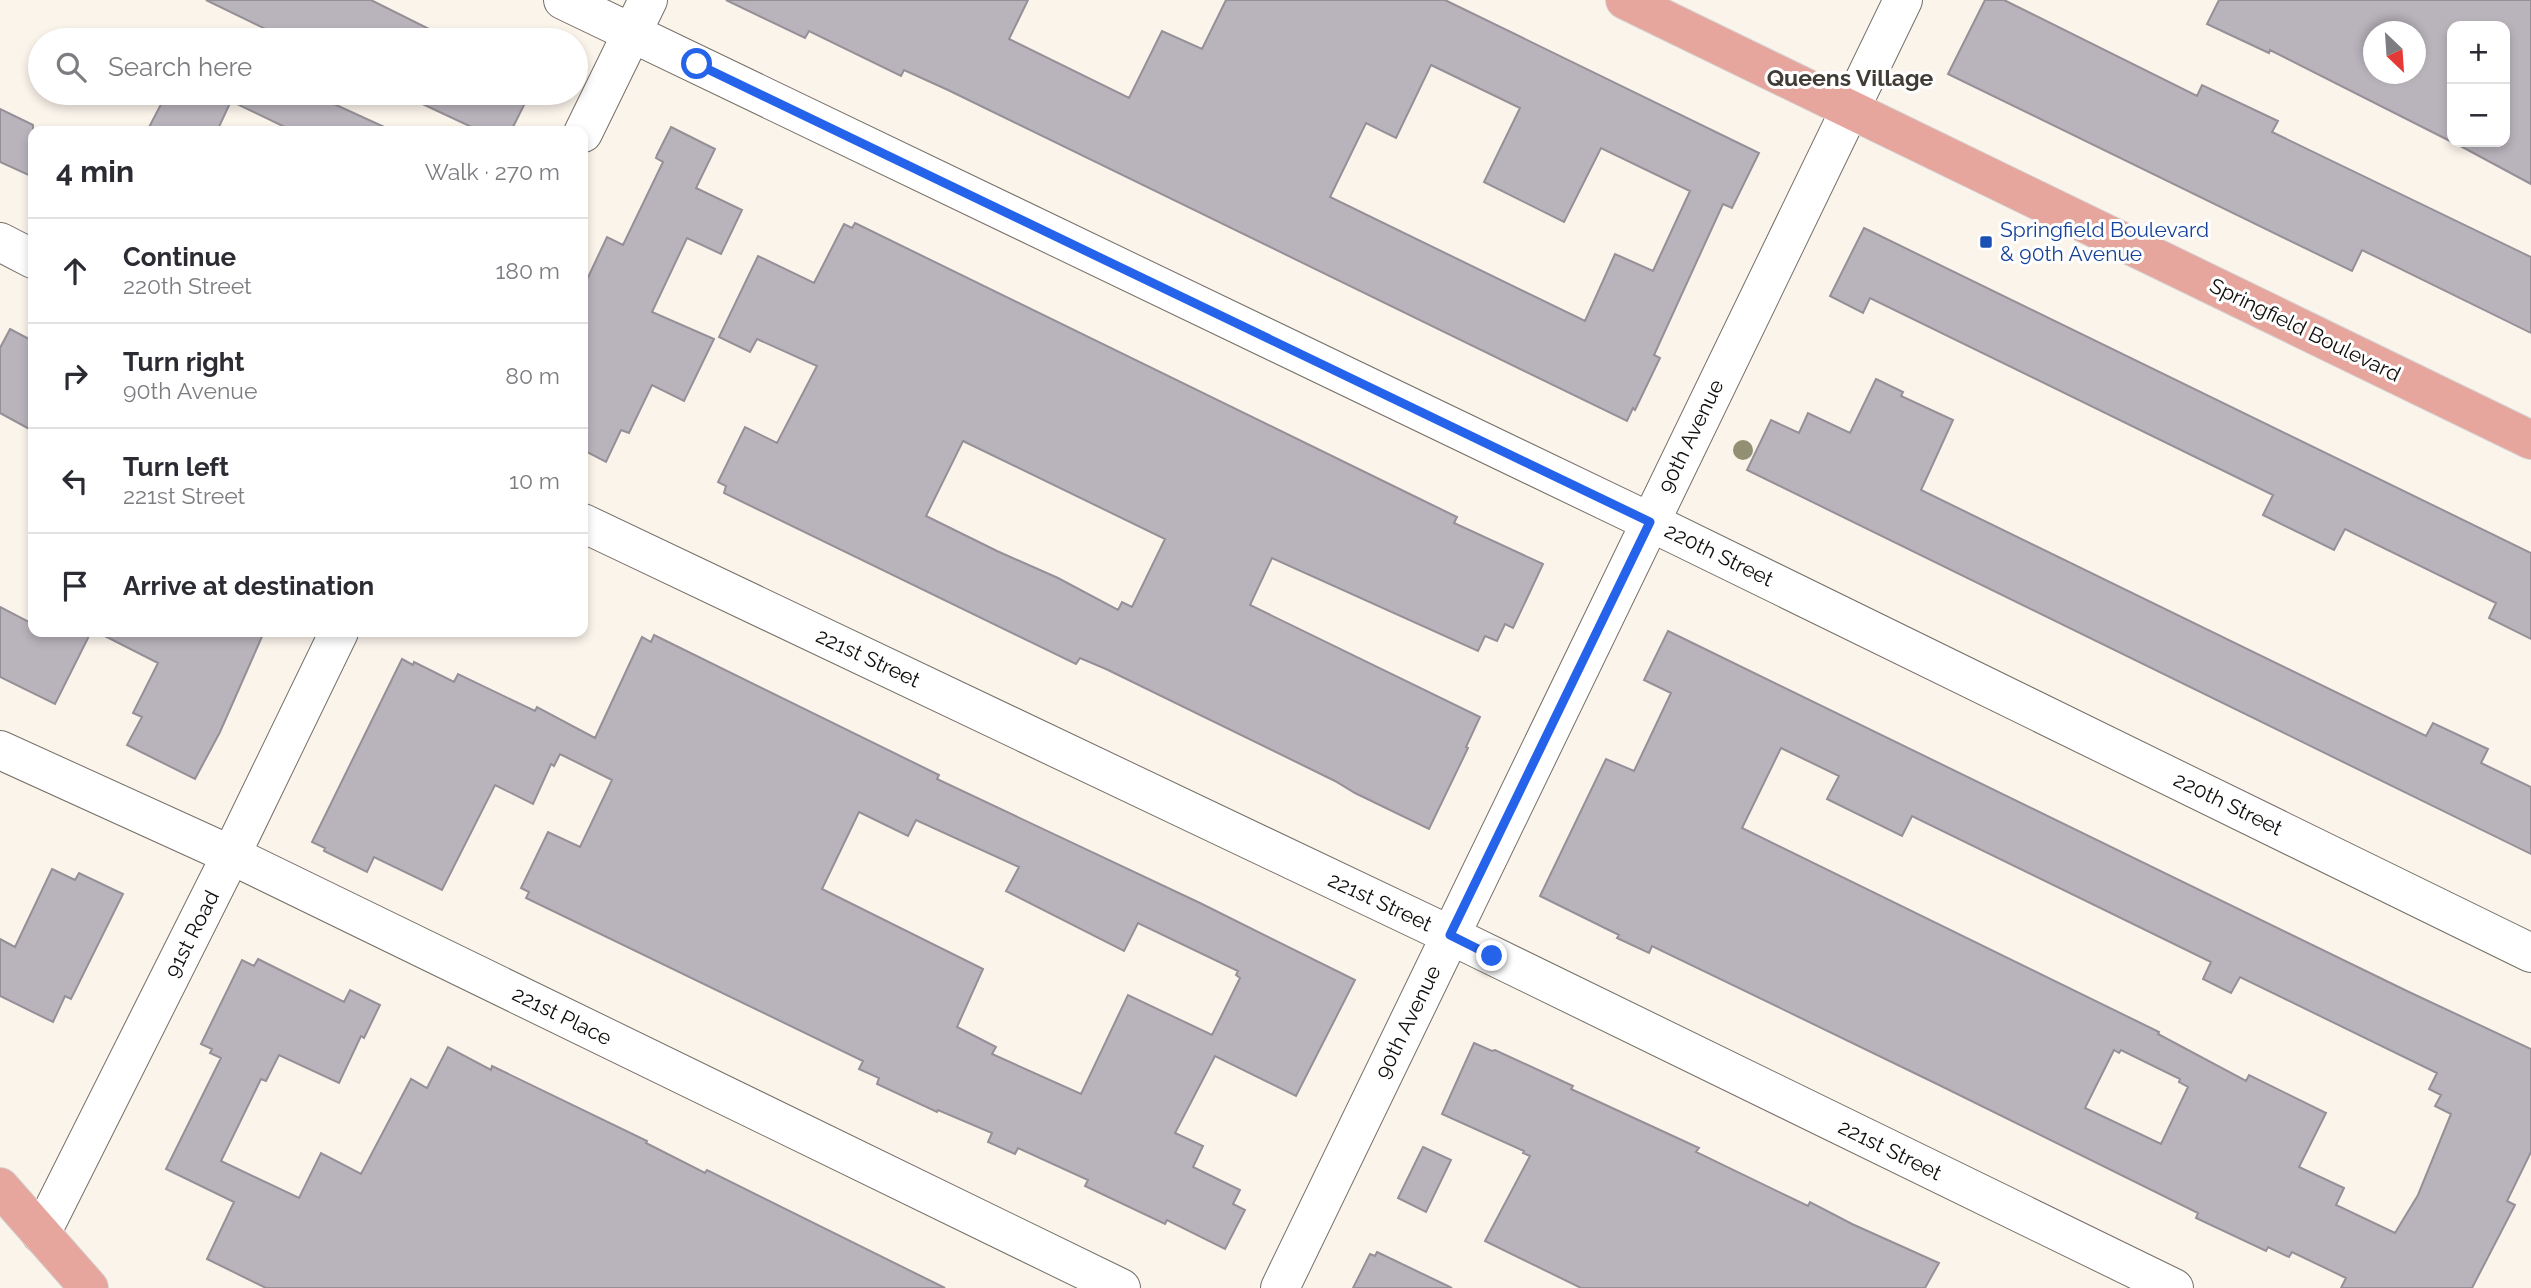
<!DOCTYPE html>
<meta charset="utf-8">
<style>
body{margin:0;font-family:Raleway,sans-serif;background:#f7f7f7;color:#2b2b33}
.controls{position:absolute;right:21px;top:21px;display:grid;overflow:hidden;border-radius:14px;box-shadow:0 4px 10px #0003}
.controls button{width:63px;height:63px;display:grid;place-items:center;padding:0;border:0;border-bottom:2px solid #e1e1e2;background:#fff;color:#2b2b33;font:35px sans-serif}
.compass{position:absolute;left:2363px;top:21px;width:63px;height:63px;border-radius:50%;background:#fff;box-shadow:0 4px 10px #0003;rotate:155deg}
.stop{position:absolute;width:21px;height:21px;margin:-16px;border:5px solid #2563eb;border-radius:50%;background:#fff}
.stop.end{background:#2563eb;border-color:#fff;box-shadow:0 2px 7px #0008}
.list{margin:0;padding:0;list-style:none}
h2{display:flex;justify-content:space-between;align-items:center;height:91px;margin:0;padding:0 28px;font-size:30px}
h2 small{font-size:23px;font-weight:400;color:#7c7c81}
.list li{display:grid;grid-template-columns:46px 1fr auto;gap:21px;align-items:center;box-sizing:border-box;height:105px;padding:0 28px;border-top:2px solid #e1e1e2}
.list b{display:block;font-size:26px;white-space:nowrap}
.list p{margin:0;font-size:23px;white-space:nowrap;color:#7c7c81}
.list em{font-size:23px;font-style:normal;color:#7c7c81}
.icon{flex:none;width:38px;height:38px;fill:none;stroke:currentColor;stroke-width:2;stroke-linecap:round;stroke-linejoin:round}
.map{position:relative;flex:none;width:2531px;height:1288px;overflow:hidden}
.search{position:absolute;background:#fff;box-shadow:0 4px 10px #0003;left:28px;top:28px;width:560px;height:77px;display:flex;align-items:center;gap:18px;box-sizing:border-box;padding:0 24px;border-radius:38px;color:#7c7c81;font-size:26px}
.panel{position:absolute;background:#fff;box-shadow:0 4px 10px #0003;left:28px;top:126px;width:560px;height:511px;border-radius:14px}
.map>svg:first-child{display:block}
.building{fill:#b9b3bc;stroke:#959098;stroke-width:2;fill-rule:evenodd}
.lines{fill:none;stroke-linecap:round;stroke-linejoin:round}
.minor-casing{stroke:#756f67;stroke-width:40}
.major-casing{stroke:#d4d4d3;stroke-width:40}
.minor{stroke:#fff;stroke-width:38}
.major{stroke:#e7a69d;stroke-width:38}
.tree{fill:#929073}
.route{stroke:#2563eb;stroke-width:9}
.transit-dot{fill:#1a4fb4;stroke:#fff;stroke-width:2.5}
.labels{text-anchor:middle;stroke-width:6;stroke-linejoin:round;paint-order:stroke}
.transit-label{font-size:21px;fill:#164399;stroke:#fff;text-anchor:start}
.street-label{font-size:21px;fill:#100e0b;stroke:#fff}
.neighbourhood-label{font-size:23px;font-weight:bold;fill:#403b34;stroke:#fff}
</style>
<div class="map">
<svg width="2531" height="1288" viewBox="0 0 2531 1288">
<rect width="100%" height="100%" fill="#fbf4eb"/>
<path class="building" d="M 206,0 L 371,0 L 451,40 L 288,40 Z
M 726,0 L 1028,0 L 1009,39 L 1129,98 L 1162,31 L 1202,49 L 1226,0 L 1445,0 L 1759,153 L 1732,208 L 1723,204 L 1654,355 L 1660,358 L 1635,410 L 1633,408 L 1627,421 L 948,90 L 904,70 L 901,76 L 809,31 L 805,38 ZM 1431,65 L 1520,108 L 1484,182 L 1564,222 L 1601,148 L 1690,191 L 1653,271 L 1615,254 L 1585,321 L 1330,197 L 1366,123 L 1396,138 Z
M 1985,0 L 2004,0 L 2197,96 L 2202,85 L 2278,121 L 2272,132 L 2531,257 L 2531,333 L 2362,250 L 2352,271 L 1948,74 Z
M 2219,0 L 2531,0 L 2531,184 L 2453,142 L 2505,142 L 2505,26 L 2452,26 L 2452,142 L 2270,50 L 2269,53 L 2207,24 ZM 2374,32 L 2416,32 L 2416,74 L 2374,74 Z
M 167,93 L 310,93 L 393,131 L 293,131 L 231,101 L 217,131 L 147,131 Z
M 399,93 L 530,93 L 511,131 L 480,131 Z
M 0,109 L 33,125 L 33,177 L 0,162 Z
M 671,127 L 715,149 L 696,188 L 742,210 L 721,254 L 687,238 L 652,312 L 714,339 L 684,401 L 652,385 L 629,433 L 621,430 L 606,462 L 583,450 L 583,288 L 607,237 L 623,245 L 663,162 L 656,158 L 657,155 Z
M 855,223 L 1420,499 L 1457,517 L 1454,523 L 1543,564 L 1513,628 L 1505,624 L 1497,641 L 1485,636 L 1478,651 L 1272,558 L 1250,605 L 1480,717 L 1466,747 L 1468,748 L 1429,829 L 1355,793 L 1335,781 L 1106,669 L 1080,658 L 1076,664 L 724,493 L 726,486 L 718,482 L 745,427 L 777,443 L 817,366 L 757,339 L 750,352 L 719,337 L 758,256 L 814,283 L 844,224 L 852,228 ZM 963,441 L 1165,539 L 1132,607 L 1122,602 L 1118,610 L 1058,578 L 997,551 L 926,516 Z
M 1864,228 L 2531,553 L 2531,639 L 2489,618 L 2496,603 L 2345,529 L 2334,550 L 2263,515 L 2273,495 L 1870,298 L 1863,313 L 1830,296 Z
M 10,329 L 33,341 L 33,431 L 0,413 L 0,348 Z
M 1876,379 L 1903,392 L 1901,396 L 1953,420 L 1921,490 L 2426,736 L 2433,723 L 2488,749 L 2481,763 L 2531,787 L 2531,854 L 1747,470 L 1771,420 L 1799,433 L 1808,413 L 1850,433 Z
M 0,607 L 33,624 L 33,632 L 91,632 L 55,704 L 0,677 Z
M 1668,631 L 2409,992 L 2531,1049 L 2531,1152 L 2507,1201 L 2515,1205 L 2472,1288 L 2341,1288 L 2346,1278 L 2292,1252 L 2289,1257 L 2268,1247 L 2266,1251 L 2196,1218 L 2198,1213 L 1937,1084 L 1652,946 L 1649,953 L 1617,938 L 1619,935 L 1540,896 L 1606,759 L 1634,771 L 1671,693 L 1644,680 ZM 1781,748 L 1839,776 L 1827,799 L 1902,836 L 1912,816 L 2211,962 L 2203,979 L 2231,993 L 2240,977 L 2437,1073 L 2429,1089 L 2441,1095 L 2435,1106 L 2451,1114 L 2418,1195 L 2395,1233 L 2336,1205 L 2344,1188 L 2299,1167 L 2326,1113 L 2249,1075 L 2246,1081 L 2158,1034 L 2159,1032 L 1742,828 ZM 2114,1050 L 2119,1053 L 2121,1050 L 2180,1079 L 2179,1082 L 2188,1087 L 2161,1144 L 2085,1108 Z
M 97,632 L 264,632 L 220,732 L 195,779 L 127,745 L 142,717 L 133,713 L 158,663 Z
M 654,635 L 939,775 L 937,779 L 1200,903 L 1355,980 L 1296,1096 L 1215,1056 L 1175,1133 L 1203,1146 L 1193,1167 L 1240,1190 L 1233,1204 L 1245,1210 L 1225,1249 L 1167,1220 L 1165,1224 L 1085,1186 L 1088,1180 L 1018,1148 L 1015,1154 L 988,1142 L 992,1133 L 938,1110 L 937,1112 L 877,1084 L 879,1078 L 859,1069 L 863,1061 L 526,898 L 529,892 L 521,888 L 548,832 L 580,847 L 612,780 L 560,754 L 554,766 L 551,764 L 533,804 L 495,785 L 442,890 L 374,857 L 367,872 L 324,851 L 325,848 L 312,842 L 402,659 L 413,665 L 414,662 L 454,682 L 458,674 L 535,711 L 537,707 L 595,738 L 642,637 L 651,642 ZM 859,812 L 908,836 L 916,820 L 1019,867 L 1006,891 L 1124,951 L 1138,923 L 1238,971 L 1236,975 L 1240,978 L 1212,1035 L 1128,995 L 1081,1094 L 992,1054 L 996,1047 L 957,1027 L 983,969 L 822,889 Z
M 52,869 L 75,880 L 79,873 L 123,894 L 71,999 L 65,996 L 53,1022 L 0,996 L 0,939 L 15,947 Z
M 258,959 L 344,1002 L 350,990 L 380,1005 L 364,1038 L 361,1036 L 339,1083 L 279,1055 L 266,1081 L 261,1079 L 221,1161 L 299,1198 L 321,1153 L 361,1174 L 411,1079 L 427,1088 L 448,1047 L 491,1070 L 492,1066 L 647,1141 L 646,1143 L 705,1173 L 707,1170 L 945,1288 L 266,1288 L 207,1259 L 234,1202 L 166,1169 L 221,1058 L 210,1053 L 212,1049 L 201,1044 L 242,960 L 254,966 Z
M 1474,1043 L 1492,1051 L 1495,1050 L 1573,1086 L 1571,1089 L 1699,1148 L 1696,1152 L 1808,1206 L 1810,1202 L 1852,1224 L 1939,1263 L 1925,1288 L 1581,1288 L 1485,1241 L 1530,1156 L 1523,1153 L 1524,1151 L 1442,1114 Z
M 1423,1147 L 1451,1160 L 1426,1212 L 1398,1198 Z
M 1377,1252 L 1452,1288 L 1353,1288 L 1370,1254 L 1375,1256 Z"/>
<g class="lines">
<g class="minor-casing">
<path id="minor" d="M 563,0 L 1650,522 L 2531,953
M 583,133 L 648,0
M 0,242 L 33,259
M 583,523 L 1450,935 L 2174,1288
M 0,750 L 231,855 L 1121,1288
M 41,1234 L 231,855 L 339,632
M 1280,1288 L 1903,0"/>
</g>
<g class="major-casing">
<path id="major" d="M 1625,0 L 2531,440
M 0,1187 L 89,1288"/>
</g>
<use href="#minor" class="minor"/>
<use href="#major" class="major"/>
</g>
<circle class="tree" cx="1743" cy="450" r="10"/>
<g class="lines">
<path class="route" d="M 697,64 L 1650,522 L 1450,935 L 1492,956"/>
</g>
<rect class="transit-dot" x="1979" y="235" width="14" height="14" rx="3.5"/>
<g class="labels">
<g class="transit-label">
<text x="2000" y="237">Springfield Boulevard<tspan x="2000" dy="24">&amp; 90th Avenue</tspan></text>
</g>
<g class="street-label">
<text transform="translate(2305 330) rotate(26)" y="7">Springfield Boulevard</text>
<text transform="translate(1691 436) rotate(-64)" y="7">90th Avenue</text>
<text transform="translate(1719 555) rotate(26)" y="7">220th Street</text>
<text transform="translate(868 658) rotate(25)" y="7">221st Street</text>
<text transform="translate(2228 804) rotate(26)" y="7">220th Street</text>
<text transform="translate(1380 902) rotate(25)" y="7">221st Street</text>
<text transform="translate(192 934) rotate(-63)" y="7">91st Road</text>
<text transform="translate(562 1016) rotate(26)" y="7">221st Place</text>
<text transform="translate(1408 1022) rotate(-64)" y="7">90th Avenue</text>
<text transform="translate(1890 1150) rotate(26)" y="7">221st Street</text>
</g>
<g class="neighbourhood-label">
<text x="1850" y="86">Queens Village</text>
</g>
</g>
</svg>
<div class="controls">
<button>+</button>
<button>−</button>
</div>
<svg class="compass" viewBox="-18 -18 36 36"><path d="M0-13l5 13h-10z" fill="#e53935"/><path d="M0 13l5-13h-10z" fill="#7c7c81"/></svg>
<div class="stop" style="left:697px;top:64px"></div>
<div class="stop end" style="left:1492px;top:956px"></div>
<div class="search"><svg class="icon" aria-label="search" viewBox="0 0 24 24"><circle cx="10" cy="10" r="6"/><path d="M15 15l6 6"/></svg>Search here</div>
<section class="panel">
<h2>4 min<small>Walk · 270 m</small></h2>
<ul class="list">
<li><svg class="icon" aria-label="ahead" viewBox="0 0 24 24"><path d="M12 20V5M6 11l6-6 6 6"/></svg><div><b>Continue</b><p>220th Street</p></div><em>180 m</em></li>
<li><svg class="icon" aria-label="right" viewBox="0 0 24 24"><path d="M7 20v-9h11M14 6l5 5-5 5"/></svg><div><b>Turn right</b><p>90th Avenue</p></div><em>80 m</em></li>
<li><svg class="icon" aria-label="left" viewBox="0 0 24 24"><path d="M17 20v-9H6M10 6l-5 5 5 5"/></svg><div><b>Turn left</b><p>221st Street</p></div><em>10 m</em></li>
<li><svg class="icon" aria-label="arrive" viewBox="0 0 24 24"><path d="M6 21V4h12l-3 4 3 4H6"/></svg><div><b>Arrive at destination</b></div></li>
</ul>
</section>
</div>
